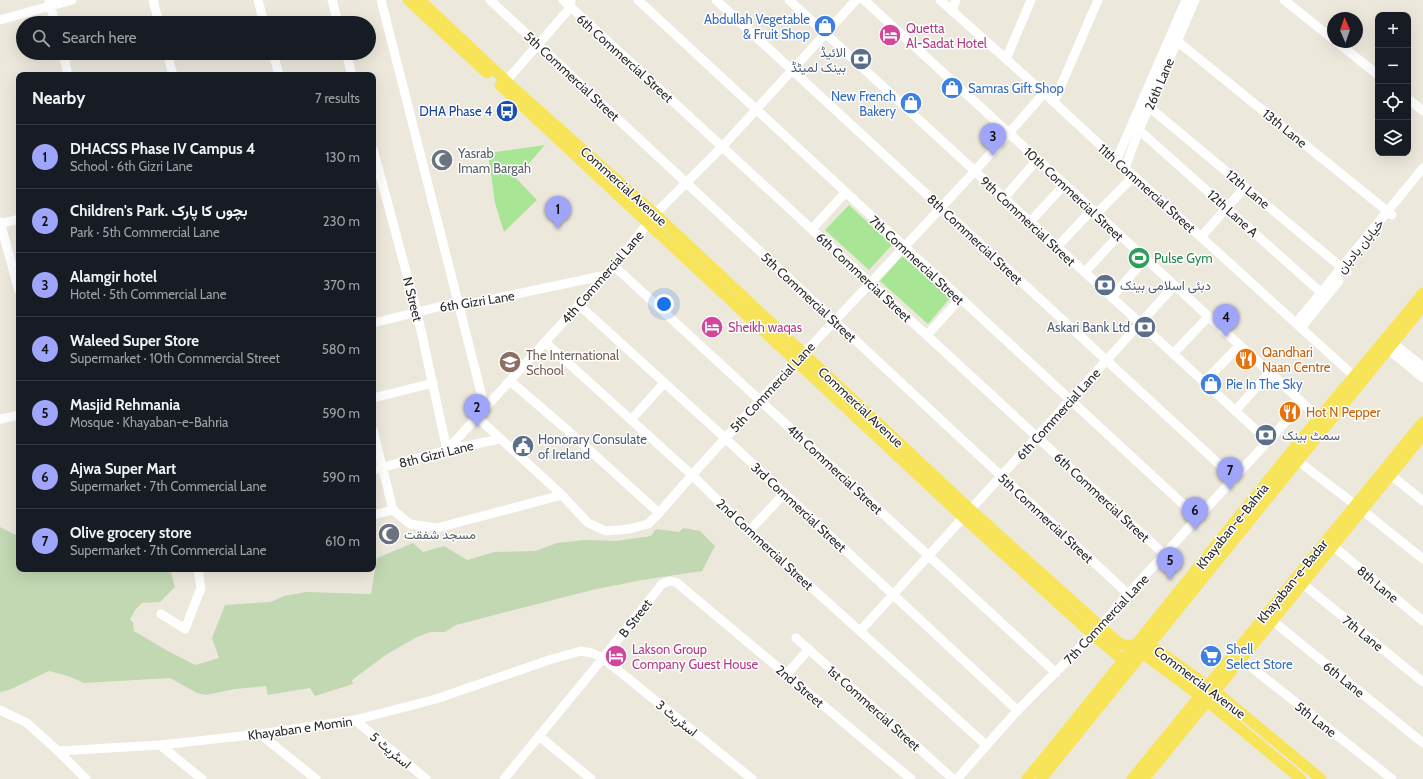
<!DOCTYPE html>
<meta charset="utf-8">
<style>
body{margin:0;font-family:Cabin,Vazirmatn,sans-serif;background:#20242c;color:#f1f3f6}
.controls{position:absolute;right:12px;top:12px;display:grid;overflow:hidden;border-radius:8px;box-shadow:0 4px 16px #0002}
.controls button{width:36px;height:36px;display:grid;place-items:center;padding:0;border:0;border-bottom:1px solid #363941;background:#171b24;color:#f1f3f6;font:20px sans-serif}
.compass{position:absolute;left:1327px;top:12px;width:36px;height:36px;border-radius:50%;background:#171b24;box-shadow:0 4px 16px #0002;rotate:358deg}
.you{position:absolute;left:664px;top:304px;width:14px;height:14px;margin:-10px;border:3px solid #fff;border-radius:50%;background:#1a73e8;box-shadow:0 0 0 6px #1a73e833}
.badge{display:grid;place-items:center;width:26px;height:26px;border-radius:50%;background:#9ea5fa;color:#111;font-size:13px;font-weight:700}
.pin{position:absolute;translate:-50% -33px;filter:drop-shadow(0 1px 2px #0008)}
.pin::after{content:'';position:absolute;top:21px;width:14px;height:12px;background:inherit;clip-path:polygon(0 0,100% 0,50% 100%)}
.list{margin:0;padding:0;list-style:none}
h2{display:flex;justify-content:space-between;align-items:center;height:52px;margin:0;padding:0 16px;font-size:17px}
h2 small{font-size:13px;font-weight:400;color:#9ea1a6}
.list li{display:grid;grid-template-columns:26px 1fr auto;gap:12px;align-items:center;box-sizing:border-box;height:64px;padding:0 16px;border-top:1px solid #363941}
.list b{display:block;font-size:15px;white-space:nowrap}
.list p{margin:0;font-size:13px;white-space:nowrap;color:#9ea1a6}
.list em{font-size:13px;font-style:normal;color:#9ea1a6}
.icon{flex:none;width:22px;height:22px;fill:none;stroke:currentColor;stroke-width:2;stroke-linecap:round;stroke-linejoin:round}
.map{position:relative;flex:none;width:1423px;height:779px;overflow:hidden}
.search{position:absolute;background:#171b24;box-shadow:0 4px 16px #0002;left:16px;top:16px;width:360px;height:44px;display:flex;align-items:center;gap:10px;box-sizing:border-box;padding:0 14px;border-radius:22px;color:#9ea1a6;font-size:15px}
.panel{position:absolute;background:#171b24;box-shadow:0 4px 16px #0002;left:16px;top:72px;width:360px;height:500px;border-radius:8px}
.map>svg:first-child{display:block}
.green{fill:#a8e696}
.cemetery{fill:#c1d8b3}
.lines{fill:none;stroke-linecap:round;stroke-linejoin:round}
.minor{stroke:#fff;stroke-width:9}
.major{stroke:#f7e458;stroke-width:11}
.labels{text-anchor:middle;stroke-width:3;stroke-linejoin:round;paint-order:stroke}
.shop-label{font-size:13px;fill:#366cbe;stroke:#fff;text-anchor:start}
.hotel-label{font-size:13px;fill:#b23c85;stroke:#fff;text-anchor:start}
.service-label{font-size:13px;fill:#4e5e75;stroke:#fff;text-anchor:start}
.street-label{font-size:13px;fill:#2b2b2b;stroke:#fff}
.transit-label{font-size:13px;fill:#164399;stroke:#fff;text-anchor:end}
.worship-label{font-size:13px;fill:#5b616d;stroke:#fff;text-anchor:start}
.leisure-label{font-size:13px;fill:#27864d;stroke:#fff;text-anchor:start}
.food-label{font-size:13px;fill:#c56008;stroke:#fff;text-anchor:start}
.education-label{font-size:13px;fill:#785e54;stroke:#fff;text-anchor:start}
</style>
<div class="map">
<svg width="1423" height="779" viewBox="0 0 1423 779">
<rect width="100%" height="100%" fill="#ede8dc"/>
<path class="green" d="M 545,145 L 516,178 L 537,200 L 504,232 L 495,203 L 488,153 Z
M 849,205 L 892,245 L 869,270 L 825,230 Z
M 902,256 L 950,298 L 928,324 L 880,281 Z"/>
<path class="cemetery" d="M 0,527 L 14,534 L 19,535 L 19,569 L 170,569 L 175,587 L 160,602 L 142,603 L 136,609 L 130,619 L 133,623 L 134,631 L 166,650 L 195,665 L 219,658 L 212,638 L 225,605 L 271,602 L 284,596 L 306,592 L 371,594 L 377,558 L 413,543 L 423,552 L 444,546 L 467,560 L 494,552 L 535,551 L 557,543 L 584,540 L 616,541 L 651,536 L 656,529 L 679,532 L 683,528 L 700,531 L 715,546 L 702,571 L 642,580 L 592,590 L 456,625 L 445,632 L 430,632 L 417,637 L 387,654 L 352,680 L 353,684 L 315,696 L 310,688 L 268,695 L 266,686 L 235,689 L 206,695 L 197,693 L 170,678 L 84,683 L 68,676 L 49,671 L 9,690 L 0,692 Z"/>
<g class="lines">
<path class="minor" d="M 153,0 L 159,23
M 258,0 L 264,23
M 332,0 L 338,23
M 381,0 L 485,408
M 490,0 L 1128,594
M 563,0 L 1165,555
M 638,0 L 1198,518
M 716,0 L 1234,478
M 789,0 L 1268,441
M 864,0 L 1319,418
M 940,0 L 1044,93 L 1125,168 L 1355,377
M 1284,0 L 1333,39
M 49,1 L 55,23
M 952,11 L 956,0
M 0,20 L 72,0
M 1177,41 L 1392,215
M 1337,42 L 1378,75
M 63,53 L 68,75
M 167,53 L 173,75
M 273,53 L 279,75
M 346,53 L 352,75
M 1006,59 L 1031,0
M 506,81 L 570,8 L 571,1
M 1408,99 L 1423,111
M 1054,102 L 1098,0
M 1149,107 L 1347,272
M 1139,130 L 1326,297
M 373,149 L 417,312 L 447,450
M 1116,161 L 1186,0
M 1125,168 L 1139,130 L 1195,0
M 1004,198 L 1037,160
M 1096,214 L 1134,176
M 0,222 L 19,291
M 1030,222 L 1064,185
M 0,224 L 19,219
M 812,229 L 845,193
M 1201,237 L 1245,187
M 1057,247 L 1092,210
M 614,266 L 1056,673
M 1085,272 L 1119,235
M 1112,297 L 1145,259
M 579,305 L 725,438 L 1018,711
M 373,323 L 458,302 L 465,305 L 606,275
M 1296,323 L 1423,168
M 1301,328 L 1339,281
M 927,335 L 960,299
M 545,342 L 692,475 L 749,531 L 986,745
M 1393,343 L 1423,367
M 1388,349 L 1423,378
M 1173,354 L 1208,317
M 510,381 L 565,428 L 659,513
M 1204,382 L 1239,346
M 373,398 L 433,383
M 1235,411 L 1269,373
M 477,417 L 562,495 L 588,523 L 606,531 L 629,529 L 648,524 L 659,513 C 783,369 920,237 1044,93
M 0,419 L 19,415
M 631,420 L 664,383
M 373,430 L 393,510
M 447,450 L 614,266 L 655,214 L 722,147 L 856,0
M 1298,461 L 1362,510 L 1423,559
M 373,470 L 447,450 L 500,439
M 1391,475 L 1423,501
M 393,510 L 410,524 L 437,528 L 562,495
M 373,515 L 393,510
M 749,531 L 784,494
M 1333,546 L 1423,621
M 1303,584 L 1423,682
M 161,614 L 185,629 L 201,588 L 198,569
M 1268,617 L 1423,743
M 860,631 L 1174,286
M 796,638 L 953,779
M 1241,659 L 1392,779
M 786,675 L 809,649
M 0,710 L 27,723 L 58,751 L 86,779
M 355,720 L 426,779
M 260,734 L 316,779
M 539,736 L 591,779
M 160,745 L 202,779
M 58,751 L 160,745 L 260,734 L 355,720 L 436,699 L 549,660 L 581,651 L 592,653 L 603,658 L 752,779
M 504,779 L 603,658 L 662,584 C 668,581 671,580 677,583 L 911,779
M 957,779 C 977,756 997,733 1018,710 C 1055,672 1094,636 1128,594 L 1302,404"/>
<path class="major" d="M 408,0 L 487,73
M 420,0 L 506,81 L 655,214 L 971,510 L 1118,642 C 1127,649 1139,642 1149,644 L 1215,691 L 1321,779
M 500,85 L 964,518 L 1092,634 L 1122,659 L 1125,660 L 1141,653 L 1145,655 L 1207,701 L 1301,779
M 1027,779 C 1125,660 1220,538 1318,419 C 1353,377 1389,336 1423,293
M 1041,779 L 1423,306
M 1132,779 L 1423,422
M 1144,779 L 1423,435"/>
</g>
<defs>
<g id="shop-disc" transform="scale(1.15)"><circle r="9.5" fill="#3f7fe0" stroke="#fff"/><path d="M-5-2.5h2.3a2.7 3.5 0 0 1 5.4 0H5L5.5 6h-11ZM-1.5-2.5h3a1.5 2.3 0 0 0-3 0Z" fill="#fff"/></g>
<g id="hotel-disc" transform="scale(1.15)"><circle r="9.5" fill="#d1479c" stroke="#fff"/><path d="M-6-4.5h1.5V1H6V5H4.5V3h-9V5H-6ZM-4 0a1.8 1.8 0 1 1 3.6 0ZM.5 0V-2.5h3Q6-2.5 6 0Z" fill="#fff"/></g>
<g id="bank-disc" transform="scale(1.15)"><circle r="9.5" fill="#5c6f8a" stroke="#fff"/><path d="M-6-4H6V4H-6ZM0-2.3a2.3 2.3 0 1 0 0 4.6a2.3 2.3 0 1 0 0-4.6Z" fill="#fff"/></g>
<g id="bus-disc" transform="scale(1.15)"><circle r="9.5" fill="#1a4fb4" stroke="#fff"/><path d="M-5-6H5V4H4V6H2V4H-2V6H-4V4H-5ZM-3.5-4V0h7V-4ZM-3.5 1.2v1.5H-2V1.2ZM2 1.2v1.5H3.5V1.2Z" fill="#fff"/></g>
<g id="mosque-disc" transform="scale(1.15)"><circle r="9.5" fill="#6b7280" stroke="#fff"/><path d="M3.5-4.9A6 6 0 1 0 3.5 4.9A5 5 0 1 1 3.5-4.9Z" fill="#fff"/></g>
<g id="stadium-disc" transform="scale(1.15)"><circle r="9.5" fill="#2e9e5b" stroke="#fff"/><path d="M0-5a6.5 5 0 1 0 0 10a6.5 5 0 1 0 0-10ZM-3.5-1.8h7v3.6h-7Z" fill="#fff"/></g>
<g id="restaurant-disc" transform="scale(1.15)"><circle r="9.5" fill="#e8710a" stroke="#fff"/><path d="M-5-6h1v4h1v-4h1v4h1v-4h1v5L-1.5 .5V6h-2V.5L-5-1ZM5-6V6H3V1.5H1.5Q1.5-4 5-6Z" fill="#fff"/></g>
<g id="school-disc" transform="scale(1.15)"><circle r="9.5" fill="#8d6e63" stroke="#fff"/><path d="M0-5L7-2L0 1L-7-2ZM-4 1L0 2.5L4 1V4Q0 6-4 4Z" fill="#fff"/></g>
<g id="civic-disc" transform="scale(1.15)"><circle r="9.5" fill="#5c6f8a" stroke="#fff"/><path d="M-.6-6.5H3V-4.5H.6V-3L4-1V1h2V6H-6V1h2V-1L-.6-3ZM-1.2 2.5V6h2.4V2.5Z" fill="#fff"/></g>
<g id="supermarket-disc" transform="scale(1.15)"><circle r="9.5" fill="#3f7fe0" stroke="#fff"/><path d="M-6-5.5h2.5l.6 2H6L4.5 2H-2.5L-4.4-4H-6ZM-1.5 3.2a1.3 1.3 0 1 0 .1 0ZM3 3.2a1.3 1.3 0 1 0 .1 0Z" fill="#fff"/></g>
</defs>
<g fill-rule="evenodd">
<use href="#shop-disc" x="825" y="26"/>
<use href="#hotel-disc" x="890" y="35"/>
<use href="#bank-disc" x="861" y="59"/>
<use href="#shop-disc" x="952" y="88"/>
<use href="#shop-disc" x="911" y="103"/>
<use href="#bus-disc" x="507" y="111"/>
<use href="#mosque-disc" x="442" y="160"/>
<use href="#stadium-disc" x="1139" y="258"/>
<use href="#bank-disc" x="1105" y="285"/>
<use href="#hotel-disc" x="712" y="327"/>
<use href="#bank-disc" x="1145" y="327"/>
<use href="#restaurant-disc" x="1246" y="359"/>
<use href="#school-disc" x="510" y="362"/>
<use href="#shop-disc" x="1211" y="384"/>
<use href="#restaurant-disc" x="1290" y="412"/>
<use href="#bank-disc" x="1266" y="435"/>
<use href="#civic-disc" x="523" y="446"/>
<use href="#mosque-disc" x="389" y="534"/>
<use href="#hotel-disc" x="616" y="656"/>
<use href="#supermarket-disc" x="1211" y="656"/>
</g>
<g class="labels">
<g class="shop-label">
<text x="810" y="24" text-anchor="end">Abdullah Vegetable<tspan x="810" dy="15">&amp; Fruit Shop</tspan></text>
<text x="968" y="93">Samras Gift Shop</text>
<text x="896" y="101" text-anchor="end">New French<tspan x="896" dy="15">Bakery</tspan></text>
<text x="1226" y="389">Pie In The Sky</text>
<text x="1226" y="654">Shell<tspan x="1226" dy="15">Select Store</tspan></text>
</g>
<g class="hotel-label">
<text x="906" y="33">Quetta<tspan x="906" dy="15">Al-Sadat Hotel</tspan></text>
<text x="728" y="332">Sheikh waqas</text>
<text x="632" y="654">Lakson Group<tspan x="632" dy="15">Company Guest House</tspan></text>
</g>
<g class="service-label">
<text x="846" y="57" text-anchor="end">الائیڈ<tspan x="846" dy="15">بینک لمیٹڈ</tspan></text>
<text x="1120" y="290">دبئی اسلامی بینک</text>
<text x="1130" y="332" text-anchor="end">Askari Bank Ltd</text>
<text x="1282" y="440">سمٹ بینک</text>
<text x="538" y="444">Honorary Consulate<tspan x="538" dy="15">of Ireland</tspan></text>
</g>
<g class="street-label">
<text transform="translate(625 58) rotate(42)" y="5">6th Commercial Street</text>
<text transform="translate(572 76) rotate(43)" y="5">5th Commercial Street</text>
<text transform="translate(1159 84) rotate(-67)" y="5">26th Lane</text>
<text transform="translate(1285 128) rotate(39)" y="5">13th Lane</text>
<text transform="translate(624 186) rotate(42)" y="5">Commercial Avenue</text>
<text transform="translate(1147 188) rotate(42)" y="5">11th Commercial Street</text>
<text transform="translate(1248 189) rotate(40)" y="5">12th Lane</text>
<text transform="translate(1074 194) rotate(43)" y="5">10th Commercial Street</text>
<text transform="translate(1233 213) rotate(42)" y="5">12th Lane A</text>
<text transform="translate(1028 221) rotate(43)" y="5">9th Commercial Street</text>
<text transform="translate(975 239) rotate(43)" y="5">8th Commercial Street</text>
<text transform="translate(1360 246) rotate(-51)" y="5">خیابان بادبان</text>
<text transform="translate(917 260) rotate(43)" y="5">7th Commercial Street</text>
<text transform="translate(602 277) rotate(-49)" y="5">4th Commercial Lane</text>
<text transform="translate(864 277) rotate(43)" y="5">6th Commercial Street</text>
<text transform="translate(809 297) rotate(43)" y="5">5th Commercial Street</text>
<text transform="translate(413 299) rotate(76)" y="5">N Street</text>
<text transform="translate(477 301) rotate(-9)" y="5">6th Gizri Lane</text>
<text transform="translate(772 387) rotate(-47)" y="5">5th Commercial Lane</text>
<text transform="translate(861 407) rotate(43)" y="5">Commercial Avenue</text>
<text transform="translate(1058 414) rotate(-48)" y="5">6th Commercial Lane</text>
<text transform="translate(436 454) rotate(-14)" y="5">8th Gizri Lane</text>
<text transform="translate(835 469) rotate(43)" y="5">4th Commercial Street</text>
<text transform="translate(1102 497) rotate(43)" y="5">6th Commercial Street</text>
<text transform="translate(799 507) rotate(43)" y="5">3rd Commercial Street</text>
<text transform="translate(1046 518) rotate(43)" y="5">5th Commercial Street</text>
<text transform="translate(1232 526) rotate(-51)" y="5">Khayaban-e-Bahria</text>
<text transform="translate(765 544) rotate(43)" y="5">2nd Commercial Street</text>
<text transform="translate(1292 581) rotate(-51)" y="5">Khayaban-e-Badar</text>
<text transform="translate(1378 584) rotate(40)" y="5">8th Lane</text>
<text transform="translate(635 618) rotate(-52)" y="5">B Street</text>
<text transform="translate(1106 619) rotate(-47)" y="5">7th Commercial Lane</text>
<text transform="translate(1363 633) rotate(39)" y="5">7th Lane</text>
<text transform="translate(1344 679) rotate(39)" y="5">6th Lane</text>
<text transform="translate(1200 682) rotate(37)" y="5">Commercial Avenue</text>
<text transform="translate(800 686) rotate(40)" y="5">2nd Street</text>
<text transform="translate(874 708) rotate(42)" y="5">1st Commercial Street</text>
<text transform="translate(677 718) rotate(39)" y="5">اسٹریٹ 3</text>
<text transform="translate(1316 719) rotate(38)" y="5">5th Lane</text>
<text transform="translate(300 728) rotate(-8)" y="5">Khayaban e Momin</text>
<text transform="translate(391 750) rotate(40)" y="5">اسٹریٹ 5</text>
</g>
<g class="transit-label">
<text x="492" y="116">DHA Phase 4</text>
</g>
<g class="worship-label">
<text x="458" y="158">Yasrab<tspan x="458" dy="15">Imam Bargah</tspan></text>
<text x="404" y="539">مسجد شفقت</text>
</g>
<g class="leisure-label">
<text x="1154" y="263">Pulse Gym</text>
</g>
<g class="food-label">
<text x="1262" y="357">Qandhari<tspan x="1262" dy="15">Naan Centre</tspan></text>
<text x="1306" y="417">Hot N Pepper</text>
</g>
<g class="education-label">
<text x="526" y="360">The International<tspan x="526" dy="15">School</tspan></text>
</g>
</g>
</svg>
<div class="controls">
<button>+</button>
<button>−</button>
<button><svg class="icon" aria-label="locate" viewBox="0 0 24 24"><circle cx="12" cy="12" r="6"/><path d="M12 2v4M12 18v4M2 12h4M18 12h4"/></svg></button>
<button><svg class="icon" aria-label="layers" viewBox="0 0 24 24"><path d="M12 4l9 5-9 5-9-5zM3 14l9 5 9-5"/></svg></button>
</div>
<svg class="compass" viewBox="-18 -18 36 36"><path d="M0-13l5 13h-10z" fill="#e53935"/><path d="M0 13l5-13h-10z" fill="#9ea1a6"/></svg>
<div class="you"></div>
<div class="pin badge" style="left:558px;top:229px">1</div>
<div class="pin badge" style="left:477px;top:427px">2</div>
<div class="pin badge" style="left:993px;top:156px">3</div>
<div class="pin badge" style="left:1226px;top:337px">4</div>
<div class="pin badge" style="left:1170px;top:580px">5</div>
<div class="pin badge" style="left:1195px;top:530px">6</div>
<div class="pin badge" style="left:1230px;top:490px">7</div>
<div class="search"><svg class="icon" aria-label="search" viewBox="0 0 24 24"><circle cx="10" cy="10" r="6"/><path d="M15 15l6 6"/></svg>Search here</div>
<section class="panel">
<h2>Nearby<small>7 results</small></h2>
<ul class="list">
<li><span class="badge">1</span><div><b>DHACSS Phase IV Campus 4</b><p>School · 6th Gizri Lane</p></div><em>130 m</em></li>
<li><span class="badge">2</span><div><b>Children's Park. بچوں کا پارک</b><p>Park · 5th Commercial Lane</p></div><em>230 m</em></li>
<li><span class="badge">3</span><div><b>Alamgir hotel</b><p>Hotel · 5th Commercial Lane</p></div><em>370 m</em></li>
<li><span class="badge">4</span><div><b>Waleed Super Store</b><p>Supermarket · 10th Commercial Street</p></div><em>580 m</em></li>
<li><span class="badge">5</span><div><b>Masjid Rehmania</b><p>Mosque · Khayaban-e-Bahria</p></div><em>590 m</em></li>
<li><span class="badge">6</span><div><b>Ajwa Super Mart</b><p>Supermarket · 7th Commercial Lane</p></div><em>590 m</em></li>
<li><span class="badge">7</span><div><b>Olive grocery store</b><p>Supermarket · 7th Commercial Lane</p></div><em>610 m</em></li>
</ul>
</section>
</div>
